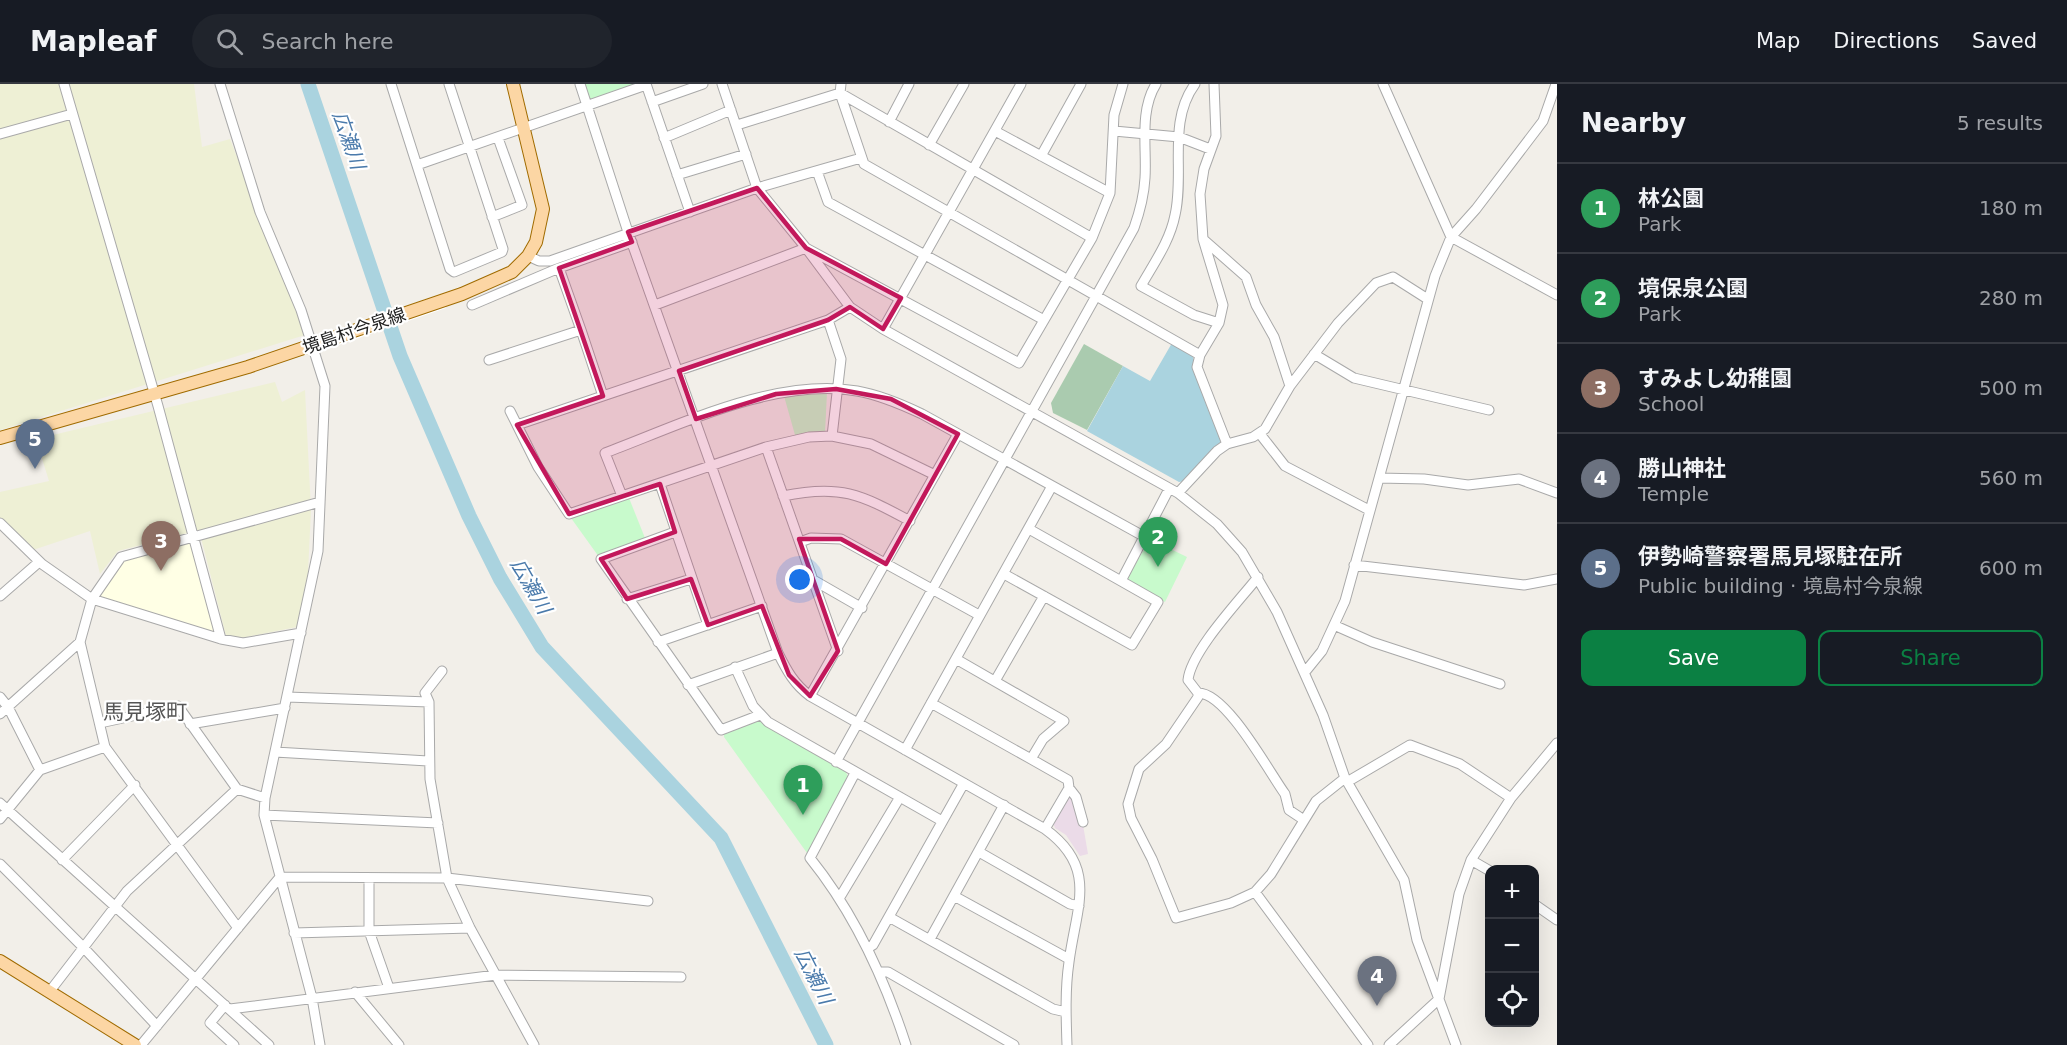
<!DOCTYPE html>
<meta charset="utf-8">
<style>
body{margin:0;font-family:"DejaVu Sans","Noto Sans JP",sans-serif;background:#20242c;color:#f1f3f6}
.controls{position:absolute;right:18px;bottom:18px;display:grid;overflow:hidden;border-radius:12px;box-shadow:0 6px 24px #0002}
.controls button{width:54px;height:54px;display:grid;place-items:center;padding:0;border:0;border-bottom:2px solid #363941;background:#171b24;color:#f1f3f6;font:30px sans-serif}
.you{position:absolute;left:800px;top:496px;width:21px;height:21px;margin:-15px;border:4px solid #fff;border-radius:50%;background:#1a73e8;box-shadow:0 0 0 9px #1a73e833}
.badge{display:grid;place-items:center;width:39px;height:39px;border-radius:50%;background:#0b8043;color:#fff;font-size:20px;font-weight:700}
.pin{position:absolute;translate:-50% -50px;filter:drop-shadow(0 2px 3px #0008)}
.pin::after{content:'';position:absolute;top:32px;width:21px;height:18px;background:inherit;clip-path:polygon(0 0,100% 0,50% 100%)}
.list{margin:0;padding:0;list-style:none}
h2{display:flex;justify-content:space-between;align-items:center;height:78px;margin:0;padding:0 24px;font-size:26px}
h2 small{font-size:20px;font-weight:400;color:#9ea1a6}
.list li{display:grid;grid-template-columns:39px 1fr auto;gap:18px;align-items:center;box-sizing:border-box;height:90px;padding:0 24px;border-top:2px solid #363941}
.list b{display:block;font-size:22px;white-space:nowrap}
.list p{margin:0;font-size:20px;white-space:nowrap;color:#9ea1a6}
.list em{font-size:20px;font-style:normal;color:#9ea1a6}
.actions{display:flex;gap:12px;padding:18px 24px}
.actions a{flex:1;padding:14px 0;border:2px solid #0b8043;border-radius:12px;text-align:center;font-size:21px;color:#0b8043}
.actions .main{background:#0b8043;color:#fff}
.icon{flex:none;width:33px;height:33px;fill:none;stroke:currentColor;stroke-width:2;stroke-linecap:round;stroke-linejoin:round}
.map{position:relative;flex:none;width:1557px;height:961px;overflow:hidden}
header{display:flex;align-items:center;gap:36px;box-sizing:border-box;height:84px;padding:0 30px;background:#171b24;border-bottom:2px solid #363941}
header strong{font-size:28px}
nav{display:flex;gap:33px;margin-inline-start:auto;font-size:21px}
.search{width:420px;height:54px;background:#20242c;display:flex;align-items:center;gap:15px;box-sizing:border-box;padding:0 21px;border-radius:33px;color:#9ea1a6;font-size:22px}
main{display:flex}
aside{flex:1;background:#171b24}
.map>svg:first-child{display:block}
.industrial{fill:#ebdbe8}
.education{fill:#ffffe5}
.farmland{fill:#eef0d5}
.cemetery{fill:#aacbaf}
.park{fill:#c8facc}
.water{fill:#aad3df}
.pier{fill:#fff}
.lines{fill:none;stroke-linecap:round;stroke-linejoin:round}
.river{stroke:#aad3df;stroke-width:15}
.minor-casing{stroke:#a9a9a9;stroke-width:11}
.major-casing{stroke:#a06b00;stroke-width:14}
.minor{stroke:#fff;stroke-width:9}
.major{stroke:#fcd6a4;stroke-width:12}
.marked{fill:#c2185b;fill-opacity:0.2;stroke:#c2185b;stroke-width:4.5;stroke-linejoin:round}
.labels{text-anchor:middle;stroke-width:4.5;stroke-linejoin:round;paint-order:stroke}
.street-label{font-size:18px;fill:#222;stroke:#fff}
.water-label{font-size:20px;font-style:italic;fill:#4a7aab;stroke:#fff}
.quarter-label{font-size:21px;fill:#555;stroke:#fff}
</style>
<header>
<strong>Mapleaf</strong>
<div class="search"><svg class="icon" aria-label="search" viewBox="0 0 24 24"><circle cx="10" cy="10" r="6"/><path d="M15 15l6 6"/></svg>Search here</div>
<nav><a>Map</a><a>Directions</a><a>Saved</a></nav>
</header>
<main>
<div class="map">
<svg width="1557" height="961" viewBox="0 0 1557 961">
<rect width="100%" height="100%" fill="#f2efe9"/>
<path class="industrial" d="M 1068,713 L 1073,714 L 1083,741 L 1088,770 L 1080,772 L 1066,751 L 1055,744 L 1053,738 Z"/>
<path class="education" d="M 189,457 L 218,550 L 99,513 L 124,476 Z"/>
<path class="farmland" d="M 0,0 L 194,0 L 202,63 L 230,55 L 305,251 L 0,346 Z
M 275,298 L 282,318 L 305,306 L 311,426 L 308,489 L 297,543 L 241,554 L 226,552 L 199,446 L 118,467 L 100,490 L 90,447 L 33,466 L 7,445 L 0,434 L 0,408 L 49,397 L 36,355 Z"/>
<path class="cemetery" d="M 1084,260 L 1123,282 L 1087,346 L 1053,329 L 1051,319 Z"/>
<path class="park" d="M 584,0 L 638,0 L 592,17 L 587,13 Z
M 827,308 L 825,349 L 795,351 L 784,312 Z
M 629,414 L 645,454 L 599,473 L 571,434 Z
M 1150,455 L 1187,473 L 1165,518 L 1129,498 L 1128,493 Z
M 759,637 L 846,688 L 848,693 L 807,769 L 724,653 L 724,650 Z"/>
<path class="water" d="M 1172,259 L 1192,271 L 1194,276 L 1192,282 L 1220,353 L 1220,360 L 1185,397 L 1179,398 L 1087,347 L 1123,282 L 1150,297 Z"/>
<path class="pier" d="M 441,210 L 446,224 L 324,266 L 319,251 Z"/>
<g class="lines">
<path class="river" d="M 308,0 L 400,272 L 469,432 L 500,494 L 542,563 L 721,754 L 826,961"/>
<g class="minor-casing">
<path id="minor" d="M 64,0 L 158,322 L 221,555
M 220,0 L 260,128 L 301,226 L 325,302 L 318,467 L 265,714 L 264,731 L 312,914 L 320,961
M 391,0 L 450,185 L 454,188 L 502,168 L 503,165 L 449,0
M 580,0 L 628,148 L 778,569 C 787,587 794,600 810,612 L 1045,745 C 1099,784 1076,823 1069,878 C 1065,905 1066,933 1067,961
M 646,0 L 690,128
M 722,0 L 757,104 L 806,164 L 850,223 L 883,245 L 1178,409 L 1217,440 L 1242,468 L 1277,528 L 1323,631 L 1345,694 L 1404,796 L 1417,856 L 1456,961
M 841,0 L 840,9 L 864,80 L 1200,271
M 1195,0 C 1167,38 1185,88 1175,131 C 1170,157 1154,179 1141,202 L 1194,231 L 1219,239
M 1214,0 L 1216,52 L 1204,85 L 1200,110 L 1203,155 L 1223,221 L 1219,239 L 1200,271 L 1197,283 L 1227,360
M 1383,0 L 1451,153 L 1557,211
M 652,18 L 703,0
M 889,38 L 909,0
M 737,41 L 840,9 L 1092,154
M 995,47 L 1110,109
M 1114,47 L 1179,53 L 1210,65
M 0,50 L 72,30
M 664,54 L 731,26
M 929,61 L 964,0
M 1041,72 L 1081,0
M 417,81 L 646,1
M 817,87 L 828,118 L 1044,236
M 677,91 L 746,70
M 492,133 L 522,121 L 498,54
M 1203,155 L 1246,193 L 1256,221 L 1274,253 L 1290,302
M 528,172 L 539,177 L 550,177 L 757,104 L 861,74
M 472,221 L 559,184 L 632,158
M 655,221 L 806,164 L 1019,279 L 1092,154 L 1110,109 L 1114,31 L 1123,0
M 828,236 L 841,275 L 832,352
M 883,245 L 1021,0
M 581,246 L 603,312
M 1314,270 L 1354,294 L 1489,326
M 489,276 L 581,246 L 559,184
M 510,327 L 538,383 L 569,430 L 766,363 L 809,353 L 832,352 L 871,360 L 935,391
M 517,341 L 828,236 L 850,223
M 1260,350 L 1285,382 L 1369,426
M 766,363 L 838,567
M 1379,394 L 1424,395 L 1468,401 L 1519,395 L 1557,409
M 660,400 L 708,541
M 1178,409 L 1217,367 L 1227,360 L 1253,353 L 1265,345 L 1290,302 L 1338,239 L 1376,199 L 1393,193 L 1426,214
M 622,412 L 605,369 C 680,341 776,293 857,307 C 880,311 901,320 922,330 L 1145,453
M 783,412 C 840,400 860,410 910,437
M 0,439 L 42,480 L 92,515 L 221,555 L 243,559 L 301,549
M 1029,445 L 1121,497
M 675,448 L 601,475 L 721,646 L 760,631
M 800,458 L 811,454 L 841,455 L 979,531
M 1354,481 L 1524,501 L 1557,495
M 1004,490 L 1132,561 L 1158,518 L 1121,497 L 1169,405
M 1258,493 C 1240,516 1191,567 1188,596 L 1198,609 L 1198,613 L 1166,660 L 1139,685 L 1128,720 L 1131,734 L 1152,775 L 1176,834 L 1231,819 L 1255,808 L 1271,790 L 1316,717 L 1345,694
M 815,497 L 862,524
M 0,512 L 39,478
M 627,515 L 691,495
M 1336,542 L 1372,558 L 1500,600
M 658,558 L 762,522
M 956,575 L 1064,637 L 1043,655 L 1031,675 L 1068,696 L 1069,704 L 1045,745
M 735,583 L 753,622 L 768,638 L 942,737
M 442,587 L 425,609 L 429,618 L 430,695 L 447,794 L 470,844 L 534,961
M 1305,588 L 1322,567 L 1345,517 L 1435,192 L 1451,153 L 1476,125 L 1543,37 L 1556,0
M 995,597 L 1044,512
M 688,601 L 778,569
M 1198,609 C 1226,608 1269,688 1285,710 L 1289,726 L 1304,736
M 810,612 L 958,350
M 0,613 L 8,623 L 40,686 L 0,735
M 287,613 L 429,618
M 931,619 L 1031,675
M 0,630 L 80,558
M 100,639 L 178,622 L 237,705
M 190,640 L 285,624
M 905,666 L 1052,402
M 275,668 L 428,677
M 836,678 L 1134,144 C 1140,127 1144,112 1145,94 C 1147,64 1139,27 1156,0
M 40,686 L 105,663
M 855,689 L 810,774 C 855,830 884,893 906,961
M 1347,698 L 1410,661 L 1460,680 L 1511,714
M 1069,704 L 1076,713 L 1083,738
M 0,719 L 269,961
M 264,731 L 438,739
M 979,768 L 1070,820 L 1079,822
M 62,776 L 135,701
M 1471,776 L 1490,787
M 0,780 L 83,863 L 157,942
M 280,793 L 447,794 L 648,817
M 369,794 L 369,847 L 389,904
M 1255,808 L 1368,961
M 954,812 L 1069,875
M 840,813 L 900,713
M 1534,820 L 1557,836
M 889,833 L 1053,925 L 1066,928
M 238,844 L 105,663 L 80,558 L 92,515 L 121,473 L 320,418
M 294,849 L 470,844
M 930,855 L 1004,721
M 868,864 L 873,861 L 964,699
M 879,888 L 888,888 L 1014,961
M 50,907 L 127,807 L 237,705 L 265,714
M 355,908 L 399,961
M 225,921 L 210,939 L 234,961
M 230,925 L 496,891 L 681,893
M 141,961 L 280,793
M 1389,961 L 1439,915 L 1459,810 L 1471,776 L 1511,714 L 1557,659"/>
</g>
<g class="major-casing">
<path id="major" d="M 0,354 L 248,283 L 462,210 L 512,188 L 528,172 L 536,158 L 543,125 L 513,0
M 0,877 L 135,961"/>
</g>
<use href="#minor" class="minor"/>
<use href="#major" class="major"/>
</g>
<path class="marked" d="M 757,104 L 806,164 L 901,214 L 883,245 L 850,223 L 828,236 L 679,287 L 696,335 L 776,310 L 836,305 L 891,315 L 958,350 L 886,480 L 841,455 L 799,455 L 838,567 L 810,612 L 789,591 L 762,522 L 708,541 L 691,495 L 627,515 L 601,475 L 675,448 L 660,400 L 569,430 L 517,341 L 603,312 L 559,184 L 632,158 L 628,148 Z"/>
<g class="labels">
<g class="street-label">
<text transform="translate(354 247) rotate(-19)" y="6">境島村今泉線</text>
</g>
<g class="water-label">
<text transform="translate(349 56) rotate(71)" y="7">広瀬川</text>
<text transform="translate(531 502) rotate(60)" y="7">広瀬川</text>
<text transform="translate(814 892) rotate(63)" y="7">広瀬川</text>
</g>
<g class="quarter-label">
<text x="145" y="635">馬見塚町</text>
</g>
</g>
</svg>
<div class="controls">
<button>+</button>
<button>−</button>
<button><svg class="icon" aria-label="locate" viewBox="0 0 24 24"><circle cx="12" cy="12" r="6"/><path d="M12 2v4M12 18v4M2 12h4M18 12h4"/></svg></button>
</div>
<div class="you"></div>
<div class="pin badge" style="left:803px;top:731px;background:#2e9e5b">1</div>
<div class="pin badge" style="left:1158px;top:483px;background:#2e9e5b">2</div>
<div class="pin badge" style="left:161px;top:487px;background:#8d6e63">3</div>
<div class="pin badge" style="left:1377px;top:922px;background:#6b7280">4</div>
<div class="pin badge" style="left:35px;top:385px;background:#5c6f8a">5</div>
</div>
<aside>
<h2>Nearby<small>5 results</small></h2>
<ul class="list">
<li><span class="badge" style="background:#2e9e5b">1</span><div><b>林公園</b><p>Park</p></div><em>180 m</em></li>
<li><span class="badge" style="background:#2e9e5b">2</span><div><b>境保泉公園</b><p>Park</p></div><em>280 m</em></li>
<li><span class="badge" style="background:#8d6e63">3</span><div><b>すみよし幼稚園</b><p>School</p></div><em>500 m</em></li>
<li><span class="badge" style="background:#6b7280">4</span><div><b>勝山神社</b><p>Temple</p></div><em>560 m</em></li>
<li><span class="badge" style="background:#5c6f8a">5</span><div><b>伊勢崎警察署馬見塚駐在所</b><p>Public building · 境島村今泉線</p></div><em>600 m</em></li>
</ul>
<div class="actions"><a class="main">Save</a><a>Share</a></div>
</aside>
</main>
